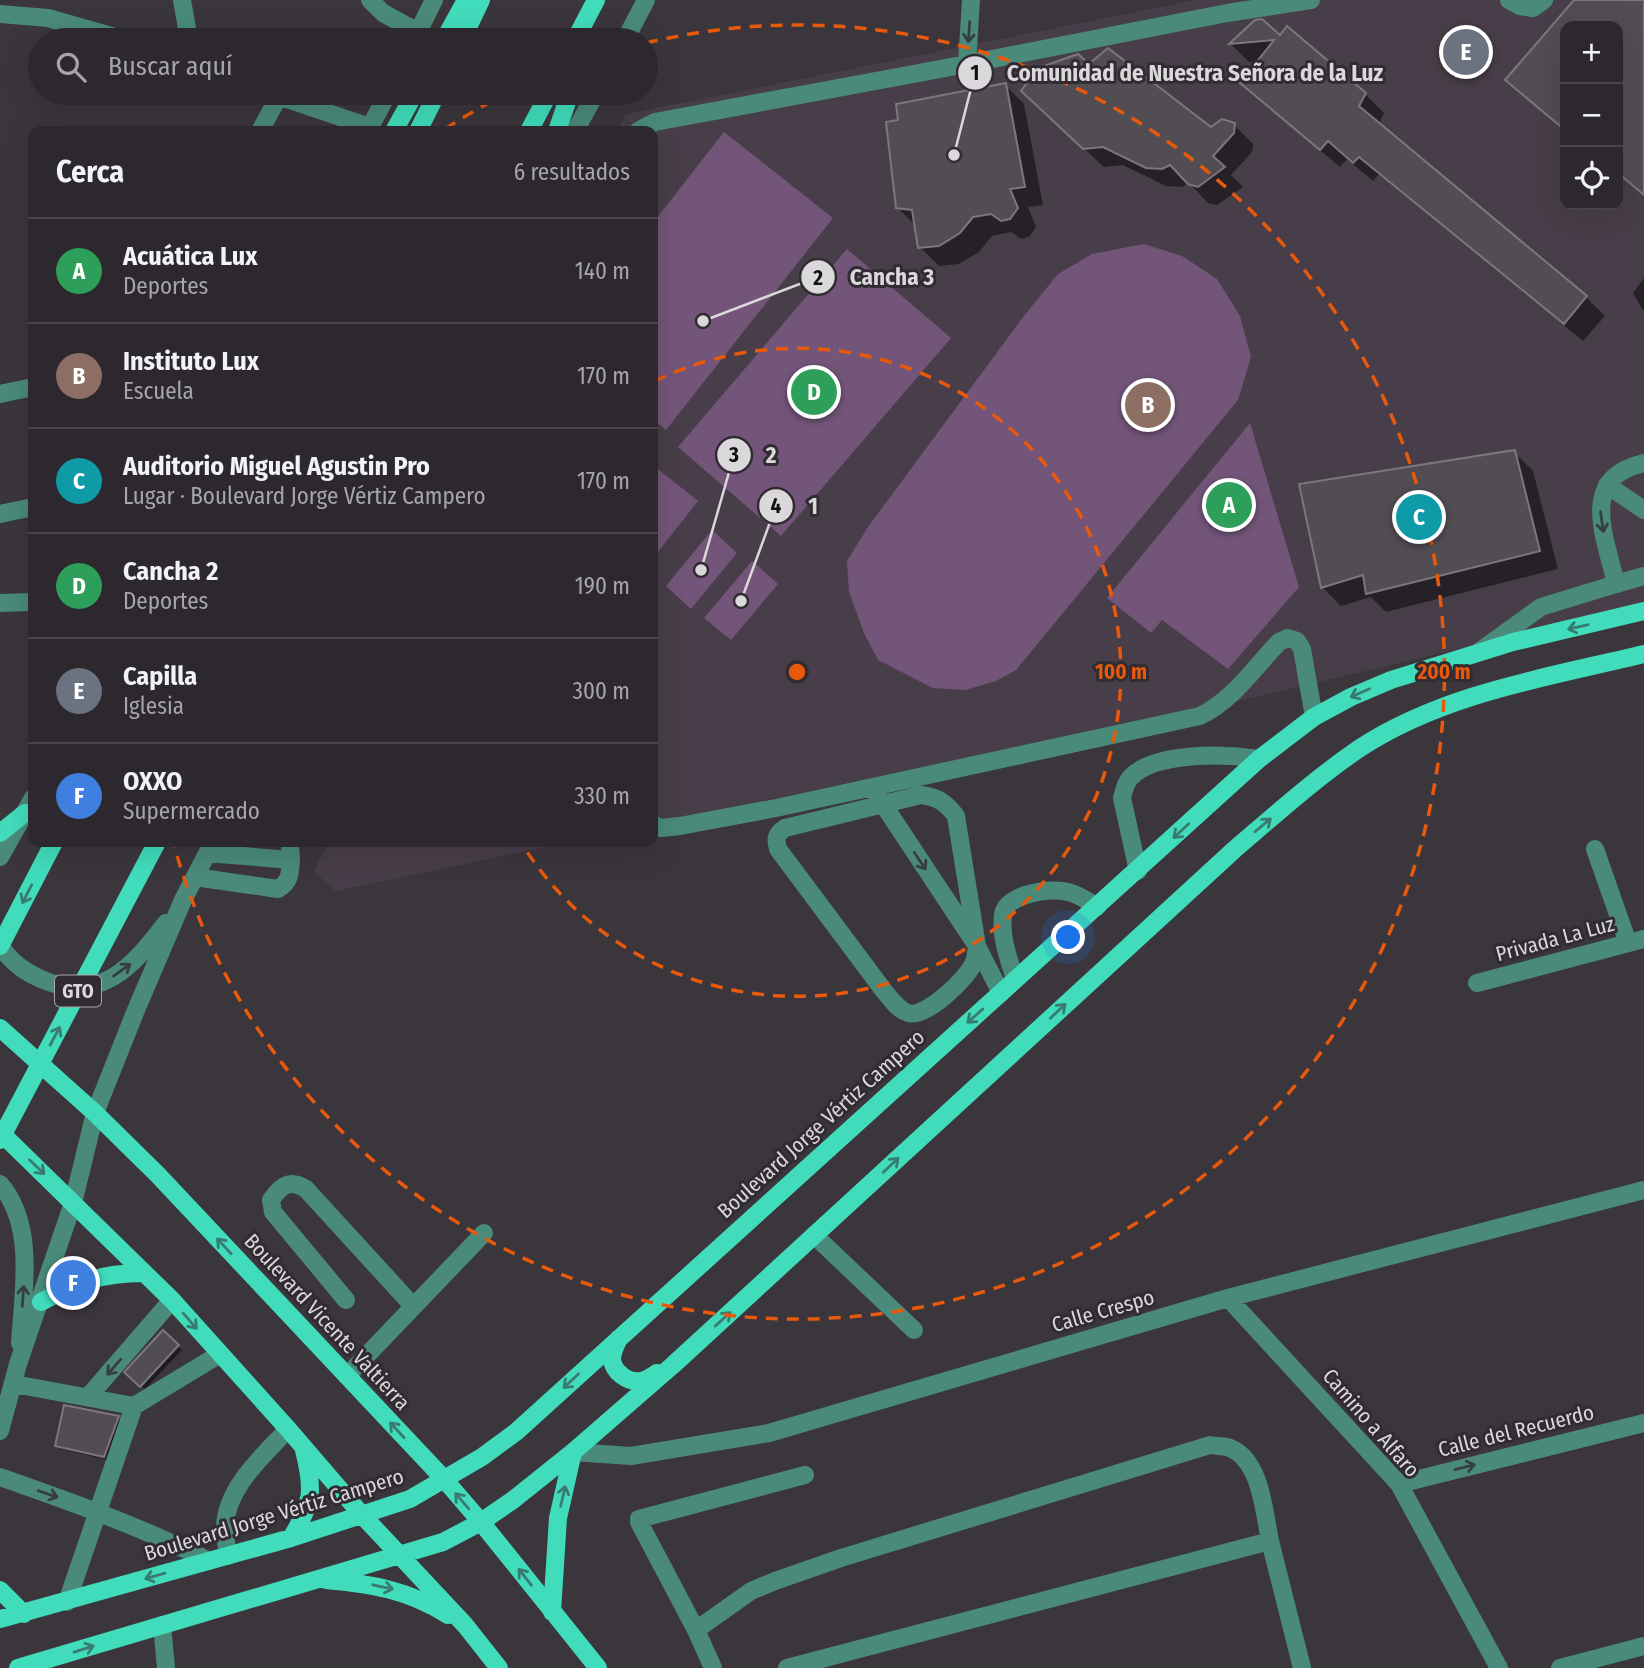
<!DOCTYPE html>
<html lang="es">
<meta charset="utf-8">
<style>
body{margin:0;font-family:"Fira Sans Condensed",sans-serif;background:#343035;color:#f1f3f6}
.controls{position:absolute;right:21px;top:21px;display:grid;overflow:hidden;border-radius:14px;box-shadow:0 7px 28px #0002}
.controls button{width:63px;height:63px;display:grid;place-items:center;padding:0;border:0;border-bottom:2px solid #484449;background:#2c282d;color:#f1f3f6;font:35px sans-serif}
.you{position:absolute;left:1069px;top:938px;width:24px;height:24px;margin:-18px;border:5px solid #fff;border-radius:50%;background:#1a73e8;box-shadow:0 0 0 10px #1a73e833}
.badge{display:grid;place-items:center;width:46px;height:46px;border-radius:50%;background:#11d5b4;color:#fff;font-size:23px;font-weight:700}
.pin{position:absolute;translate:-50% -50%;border:4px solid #fff;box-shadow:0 2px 7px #0006}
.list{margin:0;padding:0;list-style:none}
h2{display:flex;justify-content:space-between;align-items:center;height:91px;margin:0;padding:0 28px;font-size:30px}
h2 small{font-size:23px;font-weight:400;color:#a6a6aa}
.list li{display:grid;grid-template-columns:46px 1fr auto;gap:21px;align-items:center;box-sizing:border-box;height:105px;padding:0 28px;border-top:2px solid #484449}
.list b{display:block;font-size:26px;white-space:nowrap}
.list p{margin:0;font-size:23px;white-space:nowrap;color:#a6a6aa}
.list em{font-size:23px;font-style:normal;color:#a6a6aa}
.icon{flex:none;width:38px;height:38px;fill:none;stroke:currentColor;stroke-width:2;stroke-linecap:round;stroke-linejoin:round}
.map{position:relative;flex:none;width:1644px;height:1668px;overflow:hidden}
.search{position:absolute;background:#2c282d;box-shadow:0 7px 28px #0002;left:28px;top:28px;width:630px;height:77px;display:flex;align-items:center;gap:18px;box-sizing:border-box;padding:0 24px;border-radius:38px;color:#a6a6aa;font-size:26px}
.panel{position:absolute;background:#2c282d;box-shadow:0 7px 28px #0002;left:28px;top:126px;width:630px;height:721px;border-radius:14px}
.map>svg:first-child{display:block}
.built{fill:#483e49;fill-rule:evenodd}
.green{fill:#735579}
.shadow{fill:#0007}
.building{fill:#524d53;stroke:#7c767d;stroke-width:2}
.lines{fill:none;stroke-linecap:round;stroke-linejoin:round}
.minor{stroke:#4a8a7b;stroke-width:18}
.major{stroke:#41dcbc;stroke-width:18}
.oneway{stroke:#363f40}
.oneway2{stroke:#387b70}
.ring{fill:none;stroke:#e8590c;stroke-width:3.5;stroke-dasharray:12 9}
.labels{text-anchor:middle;stroke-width:6;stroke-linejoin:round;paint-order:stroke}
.shield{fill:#312c31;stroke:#a8a4a9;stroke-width:2}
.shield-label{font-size:19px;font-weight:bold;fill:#dbd8dc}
.street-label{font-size:21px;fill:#dbd8dc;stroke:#312c31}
.centre{fill:#e8590c;stroke:#312c31;stroke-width:3.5}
.ring-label{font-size:21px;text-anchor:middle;font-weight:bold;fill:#e8590c;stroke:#312c31;stroke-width:6;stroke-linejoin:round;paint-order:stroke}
.leader{fill:none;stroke:#dbd8dc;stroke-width:2.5}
.callout-dot{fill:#dbd8dc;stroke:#312c31;stroke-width:2.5}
.mark-label{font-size:21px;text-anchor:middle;font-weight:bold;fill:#111}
.callout-label{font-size:23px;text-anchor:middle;font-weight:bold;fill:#dbd8dc;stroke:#312c31;stroke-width:6;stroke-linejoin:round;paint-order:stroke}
</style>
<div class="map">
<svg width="1644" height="1668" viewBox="0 0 1644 1668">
<rect width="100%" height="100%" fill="#3b363c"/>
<path class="built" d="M 1196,0 L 1644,0 L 1644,605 L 1265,695 L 653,824 L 653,131 L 617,131 L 626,114 ZM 1565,26 L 1618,26 L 1618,205 L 1565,205 Z
M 328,842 L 570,842 L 336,891 L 314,872 Z"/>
<path class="green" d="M 724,132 L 833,218 L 666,430 L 653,419 L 653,223 Z
M 1144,244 L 1182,256 L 1217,279 L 1240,316 L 1251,357 L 1238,400 L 1016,670 L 996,681 L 965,690 L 933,688 L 878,660 L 864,633 L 849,592 L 847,561 L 868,527 L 1024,316 L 1058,274 L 1092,254 Z
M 847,249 L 951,338 L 781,536 L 678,447 Z
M 1250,423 L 1299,587 L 1228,669 L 1162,620 L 1151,633 L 1107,598 Z
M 653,465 L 698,501 L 653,558 Z
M 712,530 L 737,553 L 691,609 L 666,586 Z
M 752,561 L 778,584 L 731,640 L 704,618 Z"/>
<path class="shadow" d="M 1576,0 L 1644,0 L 1644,196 L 1618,174 L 1618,26 L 1565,26 L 1565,131 L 1508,80 Z
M 1256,22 L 1365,94 L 1384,113 L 1379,124 L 1586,297 L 1605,316 L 1583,341 L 1379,174 L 1373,181 L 1347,159 L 1340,167 L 1261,101 L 1242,82 L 1259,61 L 1249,62 L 1231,44 Z
M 1089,66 L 1211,130 L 1234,125 L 1253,144 L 1252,152 L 1231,175 L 1243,187 L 1217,205 L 1208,203 L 1189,183 L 1182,187 L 1166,186 L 1123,165 L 1104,167 L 1043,110 Z
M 1005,85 L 1024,104 L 1043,205 L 1028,207 L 1036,227 L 1029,237 L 1021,239 L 1011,232 L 992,236 L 979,252 L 959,264 L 939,266 L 920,247 L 917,227 L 897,207 Z
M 1644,278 L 1644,312 L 1633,293 Z
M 1514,452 L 1533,471 L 1558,569 L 1386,612 L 1371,597 L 1341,606 L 1322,587 Z
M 163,1332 L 182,1350 L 145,1389 L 127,1372 Z
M 118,1418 L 122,1422 L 108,1460 L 61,1449 L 57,1445 Z"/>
<path class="building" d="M 1574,0 L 1644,0 L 1644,195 L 1618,173 L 1618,26 L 1565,26 L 1565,130 L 1505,80 Z
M 1262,19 L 1280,35 L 1287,26 L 1366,93 L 1359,106 L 1587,296 L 1564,324 L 1359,157 L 1353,163 L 1328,141 L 1320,150 L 1240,83 L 1274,40 L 1229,44 L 1255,20 Z
M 1108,48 L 1211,127 L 1222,119 L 1235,123 L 1234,133 L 1213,156 L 1225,167 L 1198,187 L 1188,184 L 1170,165 L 1162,169 L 1146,168 L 1103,147 L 1083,149 L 1021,91 L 1038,68 L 1078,54 L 1089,64 Z
M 1006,83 L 1025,187 L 1010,189 L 1018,208 L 1010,219 L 1001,221 L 991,214 L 973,217 L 960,233 L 939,246 L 918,248 L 912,210 L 896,208 L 886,122 L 898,120 L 896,104 Z
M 1515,450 L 1540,551 L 1366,594 L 1363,575 L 1321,588 L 1299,484 Z
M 163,1330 L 179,1345 L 140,1387 L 124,1372 Z
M 64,1405 L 119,1416 L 104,1457 L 55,1446 Z"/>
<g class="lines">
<path class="minor" d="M 182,0 L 189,40
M 370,0 L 383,13 L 418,32
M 1509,0 L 1520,6 L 1533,8 L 1544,0
M 0,14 L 48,18 L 125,40
M 414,40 L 434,0
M 625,40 L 646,0
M 967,64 L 971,0
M 269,93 L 370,127
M 260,131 L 279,96
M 368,131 L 388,93
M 575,131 L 596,93
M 638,131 L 655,122 L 967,64 L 1227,13 L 1311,0
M 0,394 L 33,387
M 1607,485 L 1644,510
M 0,514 L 33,507
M 1616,584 L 1644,576
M 0,603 L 33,602
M 1480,651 L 1541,607 L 1616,584 C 1606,538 1577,478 1644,463
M 877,795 L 977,946 L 1001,993
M 921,795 C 938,797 946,803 956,816 L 977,946 C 976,951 976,958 974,962 C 968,978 925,1019 908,1013 C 898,1010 890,998 884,991 L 778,849 C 775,838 776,834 785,828 Z
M 653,825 L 661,828 L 680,826 L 776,808 L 1200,716 C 1233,700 1254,668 1279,642 L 1288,638 L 1297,641 L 1302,649 L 1314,717
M 290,842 L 291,860
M 1595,849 L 1628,943
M 0,857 L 33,798
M 1138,871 L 1122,798 C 1124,790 1125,784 1130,778 C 1154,751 1227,754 1259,759
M 195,877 L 278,889 C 290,882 290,874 291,860 L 207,853
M 0,945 C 9,960 25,972 41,979 C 100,1005 133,966 166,923
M 1015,979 C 1009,960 1000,936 1003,915 C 1005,894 1051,887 1068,892 C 1078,894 1088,901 1097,907
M 1477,983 L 1644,939
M 0,1184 C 36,1225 23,1293 20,1343
M 814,1235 L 914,1330
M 1228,1298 L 1399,1484 L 1499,1668
M 346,1300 L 273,1212 L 271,1200 C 281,1185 290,1179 306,1189 L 413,1306
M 347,1376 L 484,1233
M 14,1384 L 134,1406
M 88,1397 L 172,1300
M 0,1431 L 18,1364 L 73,1203 L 95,1113 L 136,1010 L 183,900 L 213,842
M 573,1452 L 631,1456 L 769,1433 L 1228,1298 L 1644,1190
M 0,1477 C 71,1502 142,1527 209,1561
M 1399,1484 L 1644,1423
M 228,1556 C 227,1547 225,1538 225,1529 C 225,1488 263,1456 288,1429
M 67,1602 L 134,1406 L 220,1354
M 162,1625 L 166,1668
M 696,1630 L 639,1522 L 639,1519 L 805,1475
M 713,1668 L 696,1630 L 751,1591 L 775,1581 L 841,1558 L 1210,1445 C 1215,1446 1222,1446 1227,1447 C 1261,1457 1264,1512 1270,1541
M 787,1668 L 1270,1541 L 1302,1668
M 1560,1668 L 1644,1646"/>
<path class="major" d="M 444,40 L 466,0
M 462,40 L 481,0
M 575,40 L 596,0
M 394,131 L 415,93
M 418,131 L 437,93
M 529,131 L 549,93
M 557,131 L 570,93
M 0,833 L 25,813
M 0,946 L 54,842
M 0,1028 L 95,1113 L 158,1175 L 444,1479 L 481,1522 L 598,1668
M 0,1132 L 172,1300 L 288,1429 L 362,1515 L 465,1625 L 499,1668
M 0,1140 L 157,842
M 41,1302 C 80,1282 100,1273 144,1273
M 619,1338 C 616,1345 612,1352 612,1359 C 613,1372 628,1383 641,1381 C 646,1380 652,1376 657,1373
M 291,1538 C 313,1503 314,1490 304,1450
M 326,1580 C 372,1584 408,1590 448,1615
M 0,1590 L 24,1614
M 552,1612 L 558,1518 L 573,1452
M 0,1619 L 291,1538 L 410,1499 L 482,1457 L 516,1432 L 1259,759 L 1314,717 L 1351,697 L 1391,680 L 1513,642 L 1644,611
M 18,1668 L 443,1542 L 481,1522 L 513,1500 L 573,1452 L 673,1365 L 1235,849 C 1276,814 1316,778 1360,748 C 1444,693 1549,677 1644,654"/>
</g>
<defs><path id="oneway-shaft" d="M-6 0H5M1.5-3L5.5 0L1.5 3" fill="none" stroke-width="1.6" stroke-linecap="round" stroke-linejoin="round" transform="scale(1.75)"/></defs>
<g class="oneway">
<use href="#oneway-shaft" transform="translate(969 32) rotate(94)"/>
<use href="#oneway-shaft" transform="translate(1602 522) rotate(82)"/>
<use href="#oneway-shaft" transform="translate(920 861) rotate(56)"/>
<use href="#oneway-shaft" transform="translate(122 970) rotate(-36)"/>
<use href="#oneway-shaft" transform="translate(23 1296) rotate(-86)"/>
<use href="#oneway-shaft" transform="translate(114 1367) rotate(131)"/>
<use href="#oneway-shaft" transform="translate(1465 1467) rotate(-14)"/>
<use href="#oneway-shaft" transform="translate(48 1494) rotate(19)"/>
</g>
<g class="oneway2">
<use href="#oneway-shaft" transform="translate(1578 627) rotate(167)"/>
<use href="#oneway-shaft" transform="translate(1360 693) rotate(156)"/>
<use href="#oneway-shaft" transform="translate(1263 825) rotate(-40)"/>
<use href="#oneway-shaft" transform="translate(1181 831) rotate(137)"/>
<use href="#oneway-shaft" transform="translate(27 894) rotate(117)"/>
<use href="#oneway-shaft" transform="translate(1058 1011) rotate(-43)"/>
<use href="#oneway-shaft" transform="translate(975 1016) rotate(138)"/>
<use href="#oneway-shaft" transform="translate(55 1036) rotate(-62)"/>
<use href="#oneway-shaft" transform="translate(891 1165) rotate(-43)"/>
<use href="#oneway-shaft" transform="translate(37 1167) rotate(44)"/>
<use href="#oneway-shaft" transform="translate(224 1246) rotate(-133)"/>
<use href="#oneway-shaft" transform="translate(723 1319) rotate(-42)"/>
<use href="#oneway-shaft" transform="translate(190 1321) rotate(49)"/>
<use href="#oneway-shaft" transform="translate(571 1381) rotate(137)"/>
<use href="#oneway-shaft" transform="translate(397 1430) rotate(-133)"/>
<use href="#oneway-shaft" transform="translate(563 1496) rotate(-77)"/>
<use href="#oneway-shaft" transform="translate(462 1501) rotate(-131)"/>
<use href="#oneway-shaft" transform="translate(155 1576) rotate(164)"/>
<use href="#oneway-shaft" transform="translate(525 1577) rotate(-128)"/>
<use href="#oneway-shaft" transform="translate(383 1587) rotate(12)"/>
<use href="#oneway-shaft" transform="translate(84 1649) rotate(-17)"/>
</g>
<g class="ring">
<path d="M655 381A324 324 0 1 1 522 844"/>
<path d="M445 129A647 647 0 0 1 508 93M646 43A647 647 0 1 1 174 845"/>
</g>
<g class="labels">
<rect class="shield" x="55" y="975.5" width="46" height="31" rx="5"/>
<g class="shield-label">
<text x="78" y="998">GTO</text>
</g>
<g class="street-label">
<text transform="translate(1555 939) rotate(-15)" y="7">Privada La Luz</text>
<text transform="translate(821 1124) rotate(-42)" y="7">Boulevard Jorge Vértiz Campero</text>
<text transform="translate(1103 1311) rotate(-16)" y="7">Calle Crespo</text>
<text transform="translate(327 1322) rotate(47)" y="7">Boulevard Vicente Valtierra</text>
<text transform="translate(1371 1423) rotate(49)" y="7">Camino a Alfaro</text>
<text transform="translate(1516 1431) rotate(-14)" y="7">Calle del Recuerdo</text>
<text transform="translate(274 1515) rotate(-17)" y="7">Boulevard Jorge Vértiz Campero</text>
</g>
</g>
<circle cx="797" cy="672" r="10" class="centre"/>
<g class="ring-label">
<text x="1121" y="679">100 m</text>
<text x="1444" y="679">200 m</text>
</g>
<path class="leader" d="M954 155L975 73M703 321L818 277M701 570L734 455M741 601L776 506"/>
<g class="callout-dot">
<circle cx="954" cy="155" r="7"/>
<circle cx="703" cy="321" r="7"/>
<circle cx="701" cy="570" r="7"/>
<circle cx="741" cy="601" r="7"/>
<circle cx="975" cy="73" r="18"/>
<circle cx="818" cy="277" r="18"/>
<circle cx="734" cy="455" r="18"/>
<circle cx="776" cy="506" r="18"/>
</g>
<g class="mark-label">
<text x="975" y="80">1</text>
<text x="818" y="285">2</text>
<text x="734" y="462">3</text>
<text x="776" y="513">4</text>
</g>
<g class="callout-label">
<text x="1195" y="81">Comunidad de Nuestra Señora de la Luz</text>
<text x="892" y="285">Cancha 3</text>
<text x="771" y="463">2</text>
<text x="813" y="514">1</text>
</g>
</svg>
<div class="controls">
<button>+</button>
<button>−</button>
<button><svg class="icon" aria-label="locate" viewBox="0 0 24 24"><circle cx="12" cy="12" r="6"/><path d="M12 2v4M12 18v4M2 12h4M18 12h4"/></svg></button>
</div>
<div class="you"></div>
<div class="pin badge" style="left:1229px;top:505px;background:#2e9e5b">A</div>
<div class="pin badge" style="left:1148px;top:405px;background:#8d6e63">B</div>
<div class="pin badge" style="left:1419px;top:517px;background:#0f9aa8">C</div>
<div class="pin badge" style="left:814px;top:392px;background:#2e9e5b">D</div>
<div class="pin badge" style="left:1466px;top:52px;background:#6b7280">E</div>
<div class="pin badge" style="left:73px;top:1283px;background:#3f7fe0">F</div>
<div class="search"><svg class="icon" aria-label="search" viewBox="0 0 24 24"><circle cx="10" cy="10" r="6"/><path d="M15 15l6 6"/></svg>Buscar aquí</div>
<section class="panel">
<h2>Cerca<small>6 resultados</small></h2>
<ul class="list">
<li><span class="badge" style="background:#2e9e5b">A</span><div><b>Acuática Lux</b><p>Deportes</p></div><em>140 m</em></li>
<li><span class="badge" style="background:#8d6e63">B</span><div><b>Instituto Lux</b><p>Escuela</p></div><em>170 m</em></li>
<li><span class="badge" style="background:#0f9aa8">C</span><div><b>Auditorio Miguel Agustin Pro</b><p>Lugar · Boulevard Jorge Vértiz Campero</p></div><em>170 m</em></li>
<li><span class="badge" style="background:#2e9e5b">D</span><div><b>Cancha 2</b><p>Deportes</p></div><em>190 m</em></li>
<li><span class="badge" style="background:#6b7280">E</span><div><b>Capilla</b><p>Iglesia</p></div><em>300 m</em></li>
<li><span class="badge" style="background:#3f7fe0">F</span><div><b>OXXO</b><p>Supermercado</p></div><em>330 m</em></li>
</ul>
</section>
</div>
